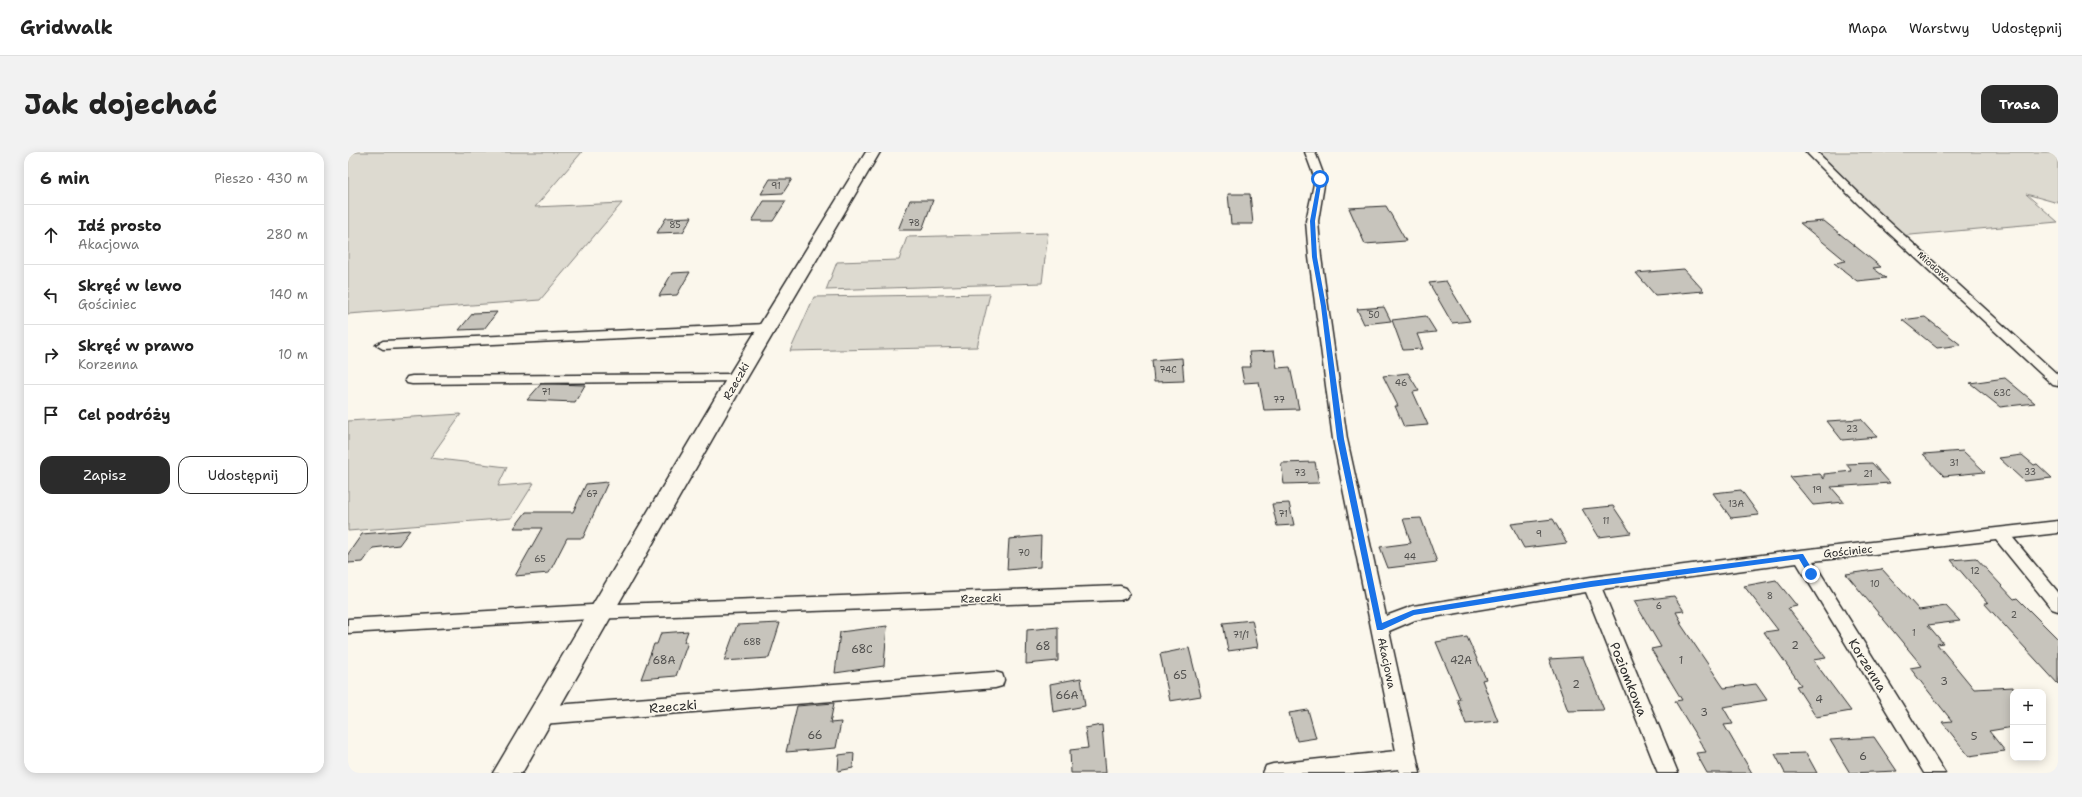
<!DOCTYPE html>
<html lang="pl">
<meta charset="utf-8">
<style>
body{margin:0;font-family:"Shantell Sans",sans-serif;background:#f2f2f2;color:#222}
.controls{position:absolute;right:12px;bottom:12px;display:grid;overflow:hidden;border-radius:8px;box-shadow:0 2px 10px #0003}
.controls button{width:36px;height:36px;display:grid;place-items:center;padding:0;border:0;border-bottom:1px solid #e0e0e0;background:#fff;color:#222;font:20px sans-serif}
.stop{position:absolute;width:12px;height:12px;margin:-9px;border:3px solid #1a73e8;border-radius:50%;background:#fff}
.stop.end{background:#1a73e8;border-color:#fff;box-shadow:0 1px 4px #0008}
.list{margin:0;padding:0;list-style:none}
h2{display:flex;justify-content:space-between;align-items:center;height:52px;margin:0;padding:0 16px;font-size:17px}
h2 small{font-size:13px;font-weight:400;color:#767676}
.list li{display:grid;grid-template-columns:26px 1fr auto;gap:12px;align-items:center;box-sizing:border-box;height:60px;padding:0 16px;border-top:1px solid #e0e0e0}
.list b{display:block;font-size:15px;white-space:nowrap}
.list p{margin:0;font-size:13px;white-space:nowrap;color:#767676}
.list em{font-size:13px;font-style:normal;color:#767676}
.actions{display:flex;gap:8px;padding:12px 16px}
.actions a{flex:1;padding:9px 0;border:1px solid #2b2b2b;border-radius:12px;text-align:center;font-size:14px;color:#2b2b2b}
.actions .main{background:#2b2b2b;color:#fff}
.icon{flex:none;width:22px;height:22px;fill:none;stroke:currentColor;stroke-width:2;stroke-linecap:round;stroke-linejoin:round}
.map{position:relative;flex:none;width:1710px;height:621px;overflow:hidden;border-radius:12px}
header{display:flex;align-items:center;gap:24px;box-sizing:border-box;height:56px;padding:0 20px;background:#fff;border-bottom:1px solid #e0e0e0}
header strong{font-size:19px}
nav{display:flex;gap:22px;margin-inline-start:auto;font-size:14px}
.intro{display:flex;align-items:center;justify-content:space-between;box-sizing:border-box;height:96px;padding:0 24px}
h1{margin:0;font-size:28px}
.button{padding:10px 18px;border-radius:12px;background:#2b2b2b;color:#fff;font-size:14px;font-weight:700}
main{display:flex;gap:24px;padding:0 24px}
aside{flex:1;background:#fff;border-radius:12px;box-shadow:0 2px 10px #0003}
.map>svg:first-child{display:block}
.green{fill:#dddad0;stroke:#84827e}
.building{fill:#c7c4bc;stroke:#2b2b2b}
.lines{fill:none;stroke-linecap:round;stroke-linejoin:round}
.street-casing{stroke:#2b2b2b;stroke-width:3}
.secondary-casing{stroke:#2b2b2b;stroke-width:3}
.street{fill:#fbf7ec;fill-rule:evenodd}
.secondary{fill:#fbf7ec;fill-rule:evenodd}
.route{fill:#1a73e8}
.labels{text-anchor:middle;stroke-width:3;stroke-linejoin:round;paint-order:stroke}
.number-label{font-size:9px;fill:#52514f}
.far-street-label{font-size:9px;fill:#2b2b2b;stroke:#fbf7ec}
.street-label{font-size:11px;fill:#2b2b2b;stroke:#fbf7ec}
.near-number-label{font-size:11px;fill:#52514f}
.near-street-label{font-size:13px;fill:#2b2b2b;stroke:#fbf7ec}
</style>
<header>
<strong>Gridwalk</strong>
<nav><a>Mapa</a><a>Warstwy</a><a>Udostępnij</a></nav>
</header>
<div class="intro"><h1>Jak dojechać</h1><a class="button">Trasa</a></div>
<main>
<aside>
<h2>6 min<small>Pieszo · 430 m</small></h2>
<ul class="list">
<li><svg class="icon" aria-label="ahead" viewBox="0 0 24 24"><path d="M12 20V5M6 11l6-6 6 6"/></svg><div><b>Idź prosto</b><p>Akacjowa</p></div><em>280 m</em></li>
<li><svg class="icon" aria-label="left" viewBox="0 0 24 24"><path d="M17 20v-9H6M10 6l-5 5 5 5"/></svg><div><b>Skręć w lewo</b><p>Gościniec</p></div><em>140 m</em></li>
<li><svg class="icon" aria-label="right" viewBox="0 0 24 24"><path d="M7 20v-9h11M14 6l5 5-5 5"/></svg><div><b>Skręć w prawo</b><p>Korzenna</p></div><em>10 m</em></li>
<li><svg class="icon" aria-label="arrive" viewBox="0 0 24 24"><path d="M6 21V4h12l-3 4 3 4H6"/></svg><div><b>Cel podróży</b></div></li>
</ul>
<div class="actions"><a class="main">Zapisz</a><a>Udostępnij</a></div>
</aside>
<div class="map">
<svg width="1710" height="621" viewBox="0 0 1710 621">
<rect width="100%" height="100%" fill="#fbf7ec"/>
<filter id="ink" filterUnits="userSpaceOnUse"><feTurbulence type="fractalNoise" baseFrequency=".025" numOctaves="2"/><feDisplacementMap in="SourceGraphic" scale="8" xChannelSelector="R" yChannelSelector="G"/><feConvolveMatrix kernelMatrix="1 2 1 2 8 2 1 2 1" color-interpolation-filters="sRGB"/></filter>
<g filter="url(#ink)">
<path class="green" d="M 0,0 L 234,0 L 187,55 L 274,51 L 192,148 L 0,162 Z
M 1462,0 L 1710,0 L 1710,51 L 1678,42 L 1710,70 L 1551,84 Z
M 700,81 L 694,131 L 478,138 L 489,110 L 551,108 L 559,85 Z
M 642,142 L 629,195 L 442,199 L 466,145 Z
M 113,262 L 82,306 L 159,315 L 150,334 L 186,331 L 164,366 L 0,379 L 0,269 Z"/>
<path class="building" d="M 422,27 L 444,27 L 435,41 L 413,42 Z
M 880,42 L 902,42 L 905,72 L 883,72 Z
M 562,48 L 585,48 L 574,78 L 550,78 Z
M 416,49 L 438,49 L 425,69 L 404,69 Z
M 1038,54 L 1058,89 L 1017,92 L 1001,56 Z
M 344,65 L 335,80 L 309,81 L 318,66 Z
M 1476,69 L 1533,115 L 1525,116 L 1538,126 L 1509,129 L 1486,111 L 1498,109 L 1452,71 Z
M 1336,117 L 1356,139 L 1307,143 L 1288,121 Z
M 342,120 L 329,143 L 311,144 L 324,121 Z
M 1098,129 L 1122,169 L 1104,171 L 1081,131 Z
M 1036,155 L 1043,169 L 1016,172 L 1009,157 Z
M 149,160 L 136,177 L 111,178 L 125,161 Z
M 1078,164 L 1088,180 L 1069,182 L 1075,197 L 1055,198 L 1044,168 Z
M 1577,165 L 1613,193 L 1589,196 L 1554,168 Z
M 926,199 L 929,216 L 942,215 L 951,257 L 916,258 L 911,230 L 896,231 L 893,215 L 903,215 L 901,200 Z
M 834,206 L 836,229 L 806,230 L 804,208 Z
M 1060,221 L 1071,239 L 1065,240 L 1080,273 L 1056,275 L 1047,254 L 1050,254 L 1035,224 Z
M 1657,226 L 1687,251 L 1652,255 L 1622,231 Z
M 193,232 L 203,232 L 237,233 L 227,250 L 179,248 Z
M 1513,267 L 1529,285 L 1494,288 L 1479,269 Z
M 1615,299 L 1637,320 L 1596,324 L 1575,302 Z
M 1674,303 L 1686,313 L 1689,312 L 1704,326 L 1676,329 L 1651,306 Z
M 967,310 L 971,331 L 936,332 L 933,311 Z
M 1524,311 L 1542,331 L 1483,335 L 1496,350 L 1465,353 L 1442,325 L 1472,322 L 1476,327 L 1476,322 L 1504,319 L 1498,312 Z
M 260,330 L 235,386 L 219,386 L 201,421 L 167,424 L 194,376 L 166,376 L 178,360 L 225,360 L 238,332 Z
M 1393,338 L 1411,363 L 1383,366 L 1365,341 Z
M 941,351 L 946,373 L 929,374 L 924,352 Z
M 1265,354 L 1283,381 L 1251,385 L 1234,357 Z
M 1073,366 L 1089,410 L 1040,416 L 1032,395 L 1063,391 L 1055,367 Z
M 1205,367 L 1219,391 L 1176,396 L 1163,372 Z
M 62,378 L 51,393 L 25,396 L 15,410 L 0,411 L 0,402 L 14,382 Z
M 693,384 L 692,415 L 659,418 L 661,387 Z
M 1628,406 L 1666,447 L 1669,446 L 1710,487 L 1710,532 L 1636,451 L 1640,451 L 1603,408 Z
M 1534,417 L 1571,458 L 1598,454 L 1612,469 L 1580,473 L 1595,491 L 1589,492 L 1626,537 L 1665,535 L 1665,575 L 1641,579 L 1657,599 L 1621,604 L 1594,570 L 1604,569 L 1562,516 L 1574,514 L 1498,422 Z
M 1428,428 L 1449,454 L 1440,456 L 1478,506 L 1465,508 L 1503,559 L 1468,565 L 1448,534 L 1453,533 L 1416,480 L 1430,478 L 1396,434 Z
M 1326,444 L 1336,459 L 1328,460 L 1334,471 L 1332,471 L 1376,536 L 1408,532 L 1419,548 L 1375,555 L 1385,572 L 1376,573 L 1404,621 L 1359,621 L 1348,601 L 1358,600 L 1327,549 L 1334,548 L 1303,497 L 1313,495 L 1286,449 Z
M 904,468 L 910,495 L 880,499 L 875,471 Z
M 432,471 L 421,506 L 376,509 L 389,473 Z
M 539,474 L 536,514 L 487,521 L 492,480 Z
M 710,475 L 710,509 L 678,512 L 679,478 Z
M 340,479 L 336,490 L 340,490 L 328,524 L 293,527 L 306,492 L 309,492 L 313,481 Z
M 1119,485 L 1138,527 L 1134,528 L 1150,569 L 1118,572 L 1109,547 L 1112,547 L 1088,490 Z
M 841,496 L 853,544 L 822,549 L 812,502 Z
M 1235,505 L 1256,558 L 1220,559 L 1201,507 Z
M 733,526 L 737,554 L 705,560 L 702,532 Z
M 486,551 L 482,571 L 493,570 L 488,596 L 438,600 L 449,554 Z
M 960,558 L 968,586 L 949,589 L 941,561 Z
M 754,573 L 758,621 L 723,621 L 722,598 L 740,596 L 737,576 Z
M 1526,585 L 1549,619 L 1502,621 L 1482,588 Z
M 506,601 L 505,616 L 490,619 L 491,603 Z
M 1458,601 L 1469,621 L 1437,621 L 1427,602 Z"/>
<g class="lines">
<g class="street-casing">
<path id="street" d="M 957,0 L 967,0 L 977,27 L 970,69 L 973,105 L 999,287 L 1038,464 L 1065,454 L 1243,425 L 1453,398 L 1710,369 L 1710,381 L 1665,386 L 1710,440 L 1710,459 L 1704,457 L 1648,388 L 1465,409 L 1597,621 L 1576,621 L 1449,411 L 1254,437 L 1330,621 L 1310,621 L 1238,440 L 1067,468 L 1041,479 L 1072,621 L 1052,621 L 1051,617 L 1013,621 L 915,621 L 918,614 L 925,612 L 1048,599 L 985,287 L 961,105 L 958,69 L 967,27 Z
M 1458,0 L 1469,0 L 1525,55 L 1710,223 L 1710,234 L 1705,233 L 1517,59 Z
M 419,172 L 425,176 L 424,179 L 35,197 L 28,193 L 35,189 Z
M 389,222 L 394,223 L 396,226 L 394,229 L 64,232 L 59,231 L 57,228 L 59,225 L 64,224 Z
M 772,434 L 778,436 L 781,441 L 778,446 L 772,448 L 243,467 L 0,481 L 0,467 L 243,453 Z
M 647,520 L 654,522 L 656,528 L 654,534 L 647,536 L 194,572 L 187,569 L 184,563 L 187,557 L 194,554 Z"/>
</g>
<g class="secondary-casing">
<path id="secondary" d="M 518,0 L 532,0 L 399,226 L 174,621 L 145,621 L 379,226 Z"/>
</g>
<use href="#street" class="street"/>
<use href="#secondary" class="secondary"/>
</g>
</g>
<path class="route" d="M 972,25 L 974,27 L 967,69 L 969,105 L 978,154 L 996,287 L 1034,471 L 1065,458 L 1243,429 L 1453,402 L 1455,402 L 1467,422 L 1466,424 L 1461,424 L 1451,407 L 1243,435 L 1066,463 L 1034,478 L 1029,478 L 989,287 L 973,154 L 964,105 L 962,69 L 970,27 Z"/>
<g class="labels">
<g class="number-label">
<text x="428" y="37">91</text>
<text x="566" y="74">78</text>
<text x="327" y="76">85</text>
<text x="1026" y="166">50</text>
<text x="820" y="221">74C</text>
<text x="1053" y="234">46</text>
<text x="198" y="243">71</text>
<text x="1654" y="244">63C</text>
<text x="931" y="251">77</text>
<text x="1504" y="280">23</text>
<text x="1606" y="314">31</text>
<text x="1682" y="323">33</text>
<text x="952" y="324">73</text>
<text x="1520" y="325">21</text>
<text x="1469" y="341">19</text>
<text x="244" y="345">67</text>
<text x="1388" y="355">13A</text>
<text x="935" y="365">71</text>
<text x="1258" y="372">11</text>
<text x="1191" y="385">9</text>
<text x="676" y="404">70</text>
<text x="1062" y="408">44</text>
<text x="192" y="410">65</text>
<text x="1627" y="422">12</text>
<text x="1527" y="435">10</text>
<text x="1422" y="447">8</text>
<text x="1311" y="457">6</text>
<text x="1666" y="466">2</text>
<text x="1566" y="484">1</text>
<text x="893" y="486">71/1</text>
<text x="404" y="493">68B</text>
</g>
<g class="far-street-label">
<text transform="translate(1586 115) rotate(42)" y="3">Miodowa</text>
</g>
<g class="street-label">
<text transform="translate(388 229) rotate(-60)" y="4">Rzeczki</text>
<text transform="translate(1500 399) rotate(-6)" y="4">Gościniec</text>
<text transform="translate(633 446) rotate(-2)" y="4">Rzeczki</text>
<text transform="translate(1039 511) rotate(78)" y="4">Akacjowa</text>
</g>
<g class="near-number-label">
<text x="1447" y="497">2</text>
<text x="695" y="498">68</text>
<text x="514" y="501">68C</text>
<text x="316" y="512">68A</text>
<text x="1113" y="512">42A</text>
<text x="1333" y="512">1</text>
<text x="832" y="527">65</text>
<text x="1596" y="533">3</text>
<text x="1228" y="536">2</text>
<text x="719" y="547">66A</text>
<text x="1471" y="551">4</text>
<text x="1356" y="564">3</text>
<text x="467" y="587">66</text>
<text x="1626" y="588">5</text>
<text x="1515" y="608">6</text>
</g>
<g class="near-street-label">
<text transform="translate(1520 513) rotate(58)" y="5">Korzenna</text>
<text transform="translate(1281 527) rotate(68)" y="5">Poziomkowa</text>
<text transform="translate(325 554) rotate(-5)" y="5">Rzeczki</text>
</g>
</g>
</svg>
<div class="controls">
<button>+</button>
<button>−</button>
</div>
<div class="stop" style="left:972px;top:27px"></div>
<div class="stop end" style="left:1463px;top:422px"></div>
</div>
</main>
